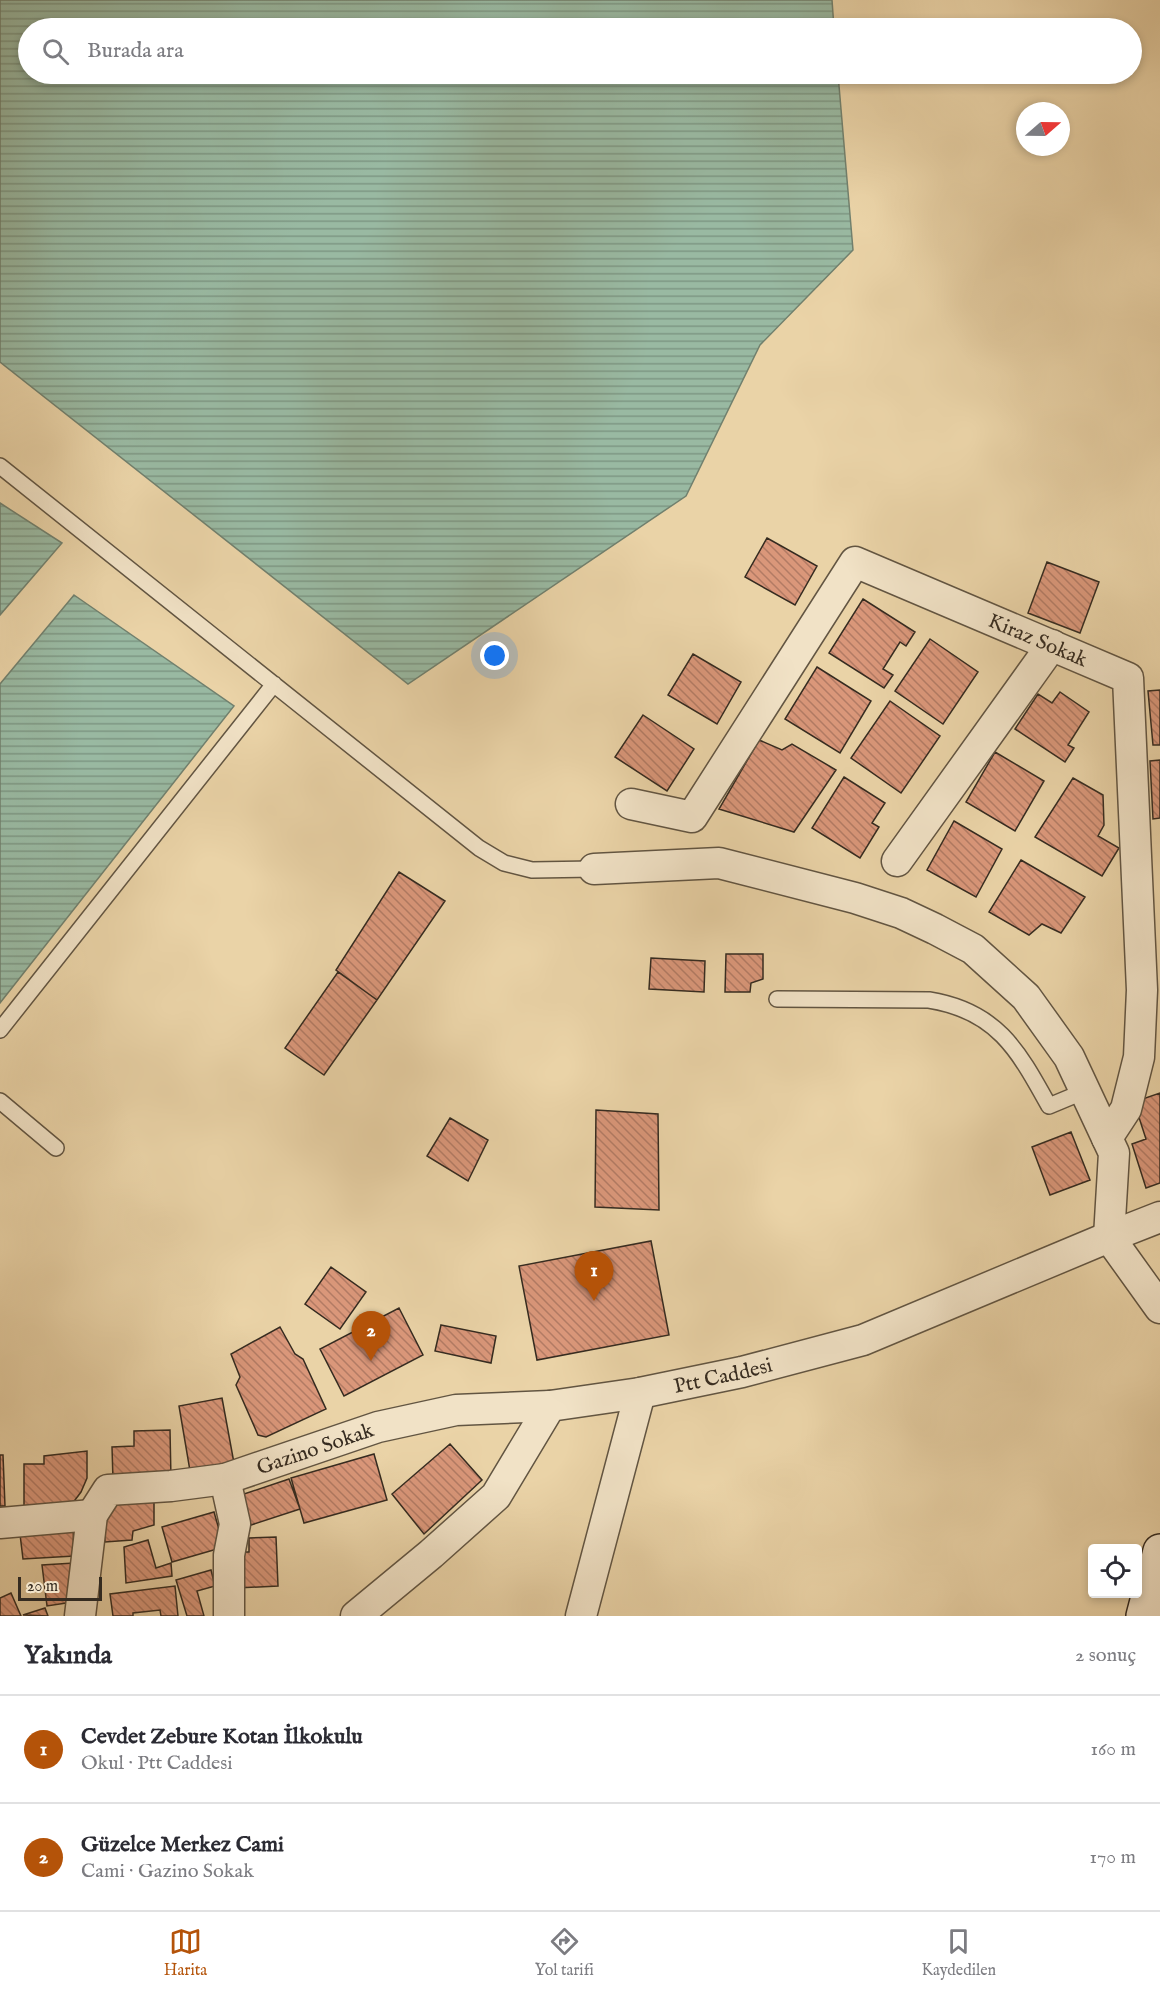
<!DOCTYPE html>
<html lang="tr">
<meta charset="utf-8">
<style>
body{margin:0;font-family:"IM FELL English",serif;background:#f2f2f3;color:#2b2b33}
.controls{position:absolute;right:18px;bottom:18px;display:grid;overflow:hidden;border-radius:6px;box-shadow:0 3px 9px #0003}
.controls button{width:54px;height:54px;display:grid;place-items:center;padding:0;border:0;border-bottom:2px solid #e1e1e2;background:#fff;color:#2b2b33;font:30px sans-serif}
.compass{position:absolute;left:1016px;top:102px;width:54px;height:54px;border-radius:50%;background:#fff;box-shadow:0 3px 9px #0003;rotate:70deg}
.scale{position:absolute;left:18px;bottom:15px;width:84px;box-sizing:border-box;padding-left:6px;border:3px solid #352b20;border-top:0;font-size:16px;line-height:21px;white-space:nowrap;color:#352b20;-webkit-text-stroke:4px #f1e2c6;paint-order:stroke}
.you{position:absolute;left:495px;top:656px;width:21px;height:21px;margin:-15px;border:4px solid #fff;border-radius:50%;background:#1a73e8;box-shadow:0 0 0 9px #1a73e833}
.badge{display:grid;place-items:center;width:39px;height:39px;border-radius:50%;background:#b45309;color:#fff;font-size:20px;font-weight:700}
.pin{position:absolute;translate:-50% -50px;filter:drop-shadow(0 2px 3px #0008)}
.pin::after{content:'';position:absolute;top:32px;width:21px;height:18px;background:inherit;clip-path:polygon(0 0,100% 0,50% 100%)}
.list{margin:0;padding:0;list-style:none}
h2{display:flex;justify-content:space-between;align-items:center;height:78px;margin:0;padding:0 24px;font-size:26px}
h2 small{font-size:20px;font-weight:400;color:#7c7c81}
.list li{display:grid;grid-template-columns:39px 1fr auto;gap:18px;align-items:center;box-sizing:border-box;height:108px;padding:0 24px;border-top:2px solid #e1e1e2}
.list b{display:block;font-size:22px;white-space:nowrap}
.list p{margin:0;font-size:20px;white-space:nowrap;color:#7c7c81}
.list em{font-size:20px;font-style:normal;color:#7c7c81}
.icon{flex:none;width:33px;height:33px;fill:none;stroke:currentColor;stroke-width:2;stroke-linecap:round;stroke-linejoin:round}
.map{position:relative;flex:none;width:1160px;height:1616px;overflow:hidden}
.search{position:absolute;background:#fff;box-shadow:0 3px 9px #0003;left:18px;right:18px;top:18px;height:66px;display:flex;align-items:center;gap:15px;box-sizing:border-box;padding:0 21px;border-radius:33px;color:#7c7c81;font-size:22px}
.sheet{height:294px;background:#fff}
nav{display:flex;justify-content:space-around;align-items:center;box-sizing:border-box;height:84px;border-top:2px solid #e1e1e2;background:#fff;font-size:16px;color:#7c7c81}
nav a{display:grid;justify-items:center;gap:3px}
nav .on{color:#b45309}
.map>svg:first-child{display:block}
.water{fill:url(#water-rules);stroke:#71806e;stroke-width:1.5}
.building{fill:url(#building-back-hatch);stroke:#352b20;stroke-width:1.5}
.lines{fill:none;stroke-linecap:round;stroke-linejoin:round}
.service-casing{stroke:#625542;stroke-width:18}
.minor-casing{stroke:#625542;stroke-width:33}
.secondary-casing{stroke:#352b20;stroke-width:36}
.service{stroke:#f1e2c6;stroke-width:15}
.minor{stroke:#f1e2c6;stroke-width:30}
.secondary{stroke:#f1e2c6;stroke-width:33}
.labels{text-anchor:middle;stroke-width:6;stroke-linejoin:round;paint-order:stroke}
.street-label{font-size:21px;fill:#352b20;stroke:#f1e2c6}
</style>
<div class="map">
<svg width="1160" height="1616" viewBox="0 0 1160 1616">
<defs>
<pattern id="water-rules" width="6" height="5" patternUnits="userSpaceOnUse" patternTransform="scale(1.5)"><rect width="6" height="5" fill="#99b9a2"/><path d="M0 2.5h6" fill="none" stroke="#7e9784"/></pattern>
<pattern id="building-back-hatch" width="6" height="6" patternUnits="userSpaceOnUse" patternTransform="scale(1.5)"><rect width="6" height="6" fill="#da977a"/><path d="M-1 5l2 2M0 0l6 6M5-1l2 2" fill="none" stroke="#b27b64"/></pattern>
</defs>
<rect width="100%" height="100%" fill="#ead3a7"/>
<filter id="stains"><feTurbulence type="fractalNoise" baseFrequency=".00333" numOctaves="4"/><feColorMatrix values="0 0 0 0 .2 0 0 0 0 .09 0 0 0 0 .02 0 0 0 .5 -.17"/></filter>
<radialGradient id="worn" r=".72"><stop offset=".6" stop-color="#630" stop-opacity="0"/><stop offset="1" stop-color="#630" stop-opacity=".3"/></radialGradient>
<path class="water" d="M 0,0 L 832,0 L 834,28 L 28,28 L 28,74 L 838,74 L 853,250 L 760,345 L 686,496 L 408,684 L 0,362 Z
M 0,503 L 62,543 L 0,615 Z
M 74,595 L 234,706 L 0,1003 L 0,684 Z"/>
<path class="building" d="M 767,538 L 817,566 L 795,605 L 745,577 Z
M 1047,562 L 1099,582 L 1080,633 L 1028,613 Z
M 863,599 L 915,632 L 906,646 L 900,642 L 883,669 L 893,675 L 884,688 L 829,653 Z
M 930,639 L 978,672 L 943,724 L 895,691 Z
M 693,654 L 741,682 L 717,724 L 668,695 Z
M 817,667 L 871,701 L 840,753 L 785,719 Z
M 1160,690 L 1160,745 L 1153,745 L 1148,691 Z
M 1060,692 L 1089,712 L 1068,745 L 1074,748 L 1065,762 L 1015,729 L 1038,694 L 1052,703 Z
M 890,701 L 940,736 L 901,793 L 851,758 Z
M 643,715 L 694,749 L 667,791 L 615,757 Z
M 759,740 L 782,750 L 792,744 L 836,770 L 794,832 L 719,809 Z
M 995,752 L 1044,781 L 1015,831 L 966,802 Z
M 1160,760 L 1160,818 L 1153,819 L 1150,761 Z
M 844,777 L 885,803 L 872,823 L 879,827 L 860,858 L 812,828 Z
M 1073,778 L 1103,795 L 1104,825 L 1098,836 L 1119,848 L 1102,876 L 1035,837 Z
M 954,821 L 1002,849 L 976,897 L 927,870 Z
M 1021,860 L 1085,897 L 1061,933 L 1042,924 L 1029,935 L 989,912 Z
M 399,872 L 445,901 L 377,1000 L 336,970 Z
M 726,954 L 763,954 L 763,979 L 751,983 L 750,992 L 725,992 Z
M 651,958 L 705,961 L 704,992 L 649,989 Z
M 338,972 L 377,1000 L 324,1075 L 285,1048 Z
M 1160,1093 L 1160,1183 L 1146,1188 L 1132,1144 L 1146,1139 L 1134,1102 Z
M 596,1110 L 658,1114 L 659,1210 L 595,1207 Z
M 450,1118 L 488,1140 L 468,1181 L 427,1156 Z
M 1071,1132 L 1090,1180 L 1050,1195 L 1032,1147 Z
M 651,1241 L 669,1335 L 537,1360 L 519,1266 Z
M 331,1267 L 366,1292 L 340,1329 L 305,1304 Z
M 399,1308 L 423,1355 L 344,1396 L 320,1349 Z
M 441,1325 L 496,1336 L 491,1363 L 435,1351 Z
M 280,1327 L 295,1354 L 303,1359 L 326,1409 L 266,1437 L 258,1435 L 236,1385 L 240,1377 L 231,1354 Z
M 222,1398 L 234,1463 L 190,1471 L 179,1406 Z
M 170,1430 L 171,1479 L 113,1480 L 112,1447 L 134,1446 L 134,1431 Z
M 450,1444 L 482,1480 L 424,1534 L 392,1494 Z
M 87,1451 L 87,1478 L 81,1492 L 72,1504 L 24,1509 L 24,1464 L 44,1464 L 44,1456 Z
M 374,1454 L 387,1500 L 304,1523 L 291,1478 Z
M 0,1455 L 3,1455 L 5,1506 L 0,1506 Z
M 289,1479 L 300,1509 L 251,1525 L 241,1495 Z
M 154,1502 L 154,1525 L 133,1531 L 132,1540 L 105,1542 L 102,1504 Z
M 214,1512 L 224,1547 L 172,1562 L 162,1527 Z
M 73,1523 L 74,1556 L 23,1559 L 19,1526 Z
M 276,1537 L 278,1586 L 237,1588 L 235,1552 L 249,1552 L 249,1538 Z
M 148,1540 L 156,1568 L 171,1563 L 172,1576 L 126,1583 L 124,1547 Z
M 74,1563 L 79,1601 L 47,1606 L 42,1565 Z
M 211,1570 L 215,1586 L 197,1591 L 204,1616 L 187,1616 L 176,1580 Z
M 175,1586 L 178,1616 L 161,1616 L 160,1610 L 133,1613 L 133,1616 L 113,1616 L 110,1594 Z
M 11,1593 L 21,1616 L 0,1616 L 0,1598 Z
M 45,1608 L 48,1616 L 23,1615 Z"/>
<g class="lines">
<g class="service-casing">
<path id="service" d="M 0,466 L 479,848 L 504,863 L 532,870 L 594,869
M 777,999 L 929,1000 C 997,1011 1018,1050 1049,1106 L 1085,1091
M 0,1030 L 274,684
M 0,1101 L 56,1148"/>
</g>
<g class="minor-casing">
<g id="minor">
<path id="s1" d="M 631,804 L 692,817 L 855,562 L 1128,678 L 1142,990 L 1139,1057 L 1126,1109 L 1107,1138"/>
<path d="M 897,861 L 1052,645"/>
<path d="M 594,869 L 719,863 L 855,898 L 901,913 L 935,929 L 973,949 L 1026,997 L 1069,1057 L 1114,1153 L 1109,1237 L 1160,1308"/>
<path d="M 225,1479 L 235,1524 L 229,1555 L 229,1616"/>
<path d="M 0,1523 L 92,1515"/>
<path id="s2" d="M 80,1616 L 92,1515 L 108,1490 L 171,1486 L 225,1479 L 378,1427 L 456,1410 L 550,1406"/>
<path id="s3" d="M 356,1616 L 431,1554 L 496,1496 L 550,1406 L 640,1393 L 742,1372 L 863,1340 L 1109,1237 L 1160,1217"/>
<path d="M 581,1616 L 640,1393"/>
</g>
</g>
<g class="secondary-casing">
<path id="secondary" d="M 1143,1616 L 1160,1551"/>
</g>
<use href="#service" class="service"/>
<use href="#minor" class="minor"/>
<use href="#secondary" class="secondary"/>
</g>
<g class="labels">
<g class="street-label">
<text dy="7" stroke="none"><textPath href="#s1" startOffset="564">Kiraz Sokak</textPath></text>
<text dy="7" stroke="none"><textPath href="#s3" startOffset="465">Ptt Caddesi</textPath></text>
<text dy="7" stroke="none"><textPath href="#s2" startOffset="344">Gazino Sokak</textPath></text>
</g>
</g>
<rect width="100%" height="100%" filter="url(#stains)"/>
<rect width="100%" height="100%" fill="url(#worn)"/>
</svg>
<div class="controls">
<button><svg class="icon" aria-label="locate" viewBox="0 0 24 24"><circle cx="12" cy="12" r="6"/><path d="M12 2v4M12 18v4M2 12h4M18 12h4"/></svg></button>
</div>
<svg class="compass" viewBox="-18 -18 36 36"><path d="M0-13l5 13h-10z" fill="#e53935"/><path d="M0 13l5-13h-10z" fill="#7c7c81"/></svg>
<div class="scale">20 m</div>
<div class="you"></div>
<div class="pin badge" style="left:594px;top:1301px">1</div>
<div class="pin badge" style="left:371px;top:1361px">2</div>
<div class="search"><svg class="icon" aria-label="search" viewBox="0 0 24 24"><circle cx="10" cy="10" r="6"/><path d="M15 15l6 6"/></svg>Burada ara</div>
</div>
<section class="sheet">
<h2>Yakında<small>2 sonuç</small></h2>
<ul class="list">
<li><span class="badge">1</span><div><b>Cevdet Zebure Kotan İlkokulu</b><p>Okul · Ptt Caddesi</p></div><em>160 m</em></li>
<li><span class="badge">2</span><div><b>Güzelce Merkez Cami</b><p>Cami · Gazino Sokak</p></div><em>170 m</em></li>
</ul>
</section>
<nav>
<a class="on"><svg class="icon" aria-label="map" viewBox="0 0 24 24"><path d="M3 6l6-2 6 2 6-2v14l-6 2-6-2-6 2zM9 4v14M15 6v14"/></svg>Harita</a>
<a><svg class="icon" aria-label="directions" viewBox="0 0 24 24"><path d="M12 3l9 9-9 9-9-9zM9 14v-3h6M13 9l2 2-2 2"/></svg>Yol tarifi</a>
<a><svg class="icon" aria-label="saved" viewBox="0 0 24 24"><path d="M7 4h10v16l-5-4-5 4z"/></svg>Kaydedilen</a>
</nav>
